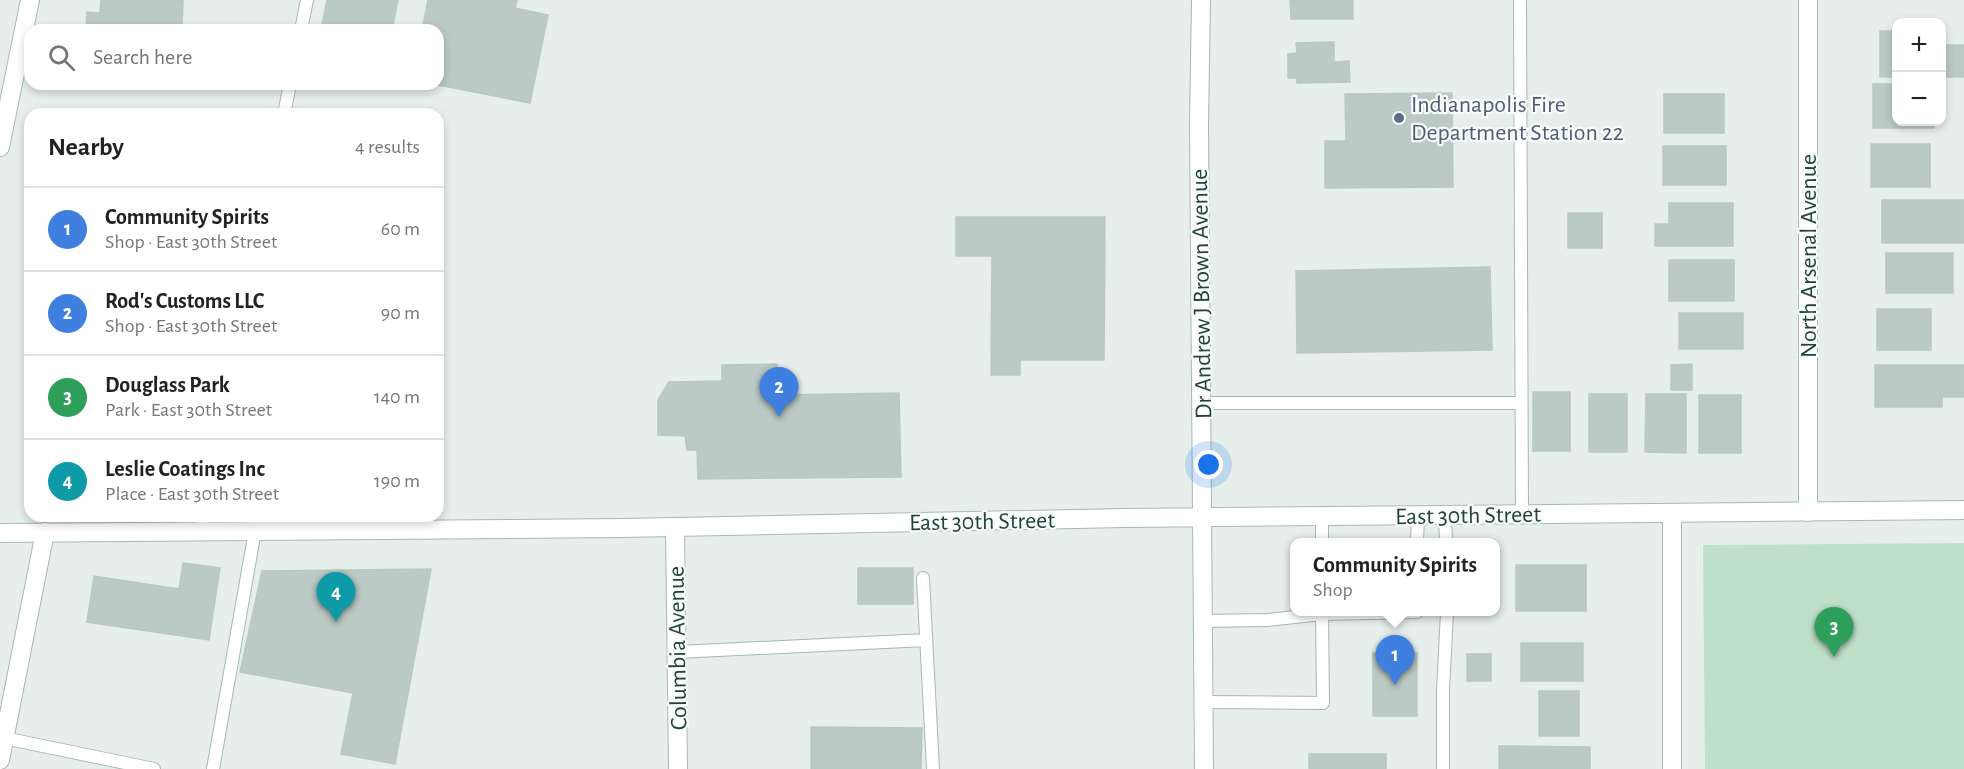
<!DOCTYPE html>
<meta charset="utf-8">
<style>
body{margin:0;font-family:"Alegreya Sans",sans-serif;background:#f6f6f6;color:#222}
.controls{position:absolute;right:18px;top:18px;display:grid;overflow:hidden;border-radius:12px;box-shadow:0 3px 9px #0003}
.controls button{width:54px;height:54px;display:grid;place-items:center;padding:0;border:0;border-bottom:2px solid #e0e0e0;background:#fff;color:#222;font:30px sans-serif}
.you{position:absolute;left:1209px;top:465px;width:21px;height:21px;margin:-15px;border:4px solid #fff;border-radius:50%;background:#1a73e8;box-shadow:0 0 0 9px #1a73e833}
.badge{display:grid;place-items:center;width:39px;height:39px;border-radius:50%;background:#804e3d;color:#fff;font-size:20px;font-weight:700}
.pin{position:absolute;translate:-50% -50px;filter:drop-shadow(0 2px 3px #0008)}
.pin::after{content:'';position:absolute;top:32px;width:21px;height:18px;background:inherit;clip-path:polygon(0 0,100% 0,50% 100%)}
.popup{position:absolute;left:1290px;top:538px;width:210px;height:78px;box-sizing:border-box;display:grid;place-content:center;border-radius:12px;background:#fff;filter:drop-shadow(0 2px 4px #0005);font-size:20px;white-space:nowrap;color:#767676}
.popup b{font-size:22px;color:#222}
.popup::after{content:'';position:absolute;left:50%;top:100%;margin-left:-12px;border:12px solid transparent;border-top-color:#fff}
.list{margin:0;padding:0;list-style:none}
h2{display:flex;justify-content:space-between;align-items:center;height:78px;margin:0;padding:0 24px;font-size:26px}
h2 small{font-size:20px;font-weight:400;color:#767676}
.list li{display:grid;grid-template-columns:39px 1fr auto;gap:18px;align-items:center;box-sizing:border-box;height:84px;padding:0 24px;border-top:2px solid #e0e0e0}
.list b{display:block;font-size:22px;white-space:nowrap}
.list p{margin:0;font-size:20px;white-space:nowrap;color:#767676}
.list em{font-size:20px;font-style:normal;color:#767676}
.icon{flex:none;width:33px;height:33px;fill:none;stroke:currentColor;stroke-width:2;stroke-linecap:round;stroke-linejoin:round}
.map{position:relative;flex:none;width:1964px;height:769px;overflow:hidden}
.search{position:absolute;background:#fff;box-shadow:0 3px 9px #0003;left:24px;top:24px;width:420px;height:66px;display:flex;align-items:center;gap:15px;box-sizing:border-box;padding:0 21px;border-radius:18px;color:#767676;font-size:22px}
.panel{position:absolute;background:#fff;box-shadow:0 3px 9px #0003;left:24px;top:108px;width:420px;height:414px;border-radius:18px}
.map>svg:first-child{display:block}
.green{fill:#bfe0c8}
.building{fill:#bbcac4;stroke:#b8c9c2;stroke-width:1.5}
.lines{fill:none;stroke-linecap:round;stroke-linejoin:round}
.lane-casing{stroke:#a8b8b2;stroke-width:14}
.street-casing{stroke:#a8b8b2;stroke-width:20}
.secondary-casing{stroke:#a4bbb3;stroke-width:20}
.lane{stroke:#fff;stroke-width:12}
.street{stroke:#fff;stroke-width:18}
.secondary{stroke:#fff;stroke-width:18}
.service-dot{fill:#5c6f8a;stroke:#f7fbf9;stroke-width:2}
.labels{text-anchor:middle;stroke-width:4.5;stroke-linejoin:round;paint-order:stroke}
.service-label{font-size:24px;fill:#4e5e75;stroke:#f7fbf9;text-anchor:start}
.street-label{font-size:24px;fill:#24423a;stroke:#f7fbf9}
</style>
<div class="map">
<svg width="1964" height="769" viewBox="0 0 1964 769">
<rect width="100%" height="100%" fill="#e6efeb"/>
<path class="green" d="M 1964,543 L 1964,769 L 1705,769 L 1703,545 Z"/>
<path class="building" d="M 101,0 L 183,0 L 182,26 L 157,25 L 157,30 L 86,30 L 87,12 L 100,13 Z
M 327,0 L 398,0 L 392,30 L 321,30 Z
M 428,0 L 517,0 L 515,8 L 548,15 L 530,103 L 433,84 L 438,84 L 438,30 L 422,30 Z
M 1290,0 L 1353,0 L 1353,19 L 1291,19 Z
M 1880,31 L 1896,31 L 1896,77 L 1880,77 Z
M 1334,42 L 1334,62 L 1349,61 L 1350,82 L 1297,83 L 1297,78 L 1288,78 L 1288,54 L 1297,53 L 1296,43 Z
M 1942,45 L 1964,45 L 1964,77 L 1942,77 Z
M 1873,84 L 1896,84 L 1896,122 L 1934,122 L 1934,128 L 1873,128 Z
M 1452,93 L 1453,187 L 1325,188 L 1325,141 L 1346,141 L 1345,94 Z
M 1664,94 L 1724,94 L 1724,133 L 1664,133 Z
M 1871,144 L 1930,144 L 1930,187 L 1871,187 Z
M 1663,146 L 1726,146 L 1726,185 L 1663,185 Z
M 1882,200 L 1964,200 L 1964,243 L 1882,243 Z
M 1669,203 L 1733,203 L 1733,246 L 1655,246 L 1655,224 L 1669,224 Z
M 1568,213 L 1602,213 L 1602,248 L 1568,248 Z
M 956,217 L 1105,217 L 1104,360 L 1020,360 L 1020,375 L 991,375 L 992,256 L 956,256 Z
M 1886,253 L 1953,253 L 1953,293 L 1886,293 Z
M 1669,260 L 1734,260 L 1734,301 L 1669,301 Z
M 1490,267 L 1492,350 L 1297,353 L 1296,271 Z
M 1877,309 L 1931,309 L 1931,350 L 1877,350 Z
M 1679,313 L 1743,313 L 1743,349 L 1679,349 Z
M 777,364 L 777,395 L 899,393 L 901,477 L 698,479 L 697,450 L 687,450 L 685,436 L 658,435 L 658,400 L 669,382 L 722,381 L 722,365 Z
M 1692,364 L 1692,390 L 1671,390 L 1671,365 Z
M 1875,365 L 1964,365 L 1964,397 L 1942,397 L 1942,407 L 1875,407 Z
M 1533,392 L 1570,392 L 1570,451 L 1533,451 Z
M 1589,394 L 1627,394 L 1627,452 L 1589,452 Z
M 1646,394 L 1686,394 L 1686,453 L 1645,452 Z
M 1699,395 L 1741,395 L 1741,453 L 1699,453 Z
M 183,563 L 220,568 L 209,640 L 87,622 L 94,576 L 179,589 Z
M 1516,565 L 1586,565 L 1586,611 L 1516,611 Z
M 858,568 L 913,568 L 913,604 L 858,604 Z
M 431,569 L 395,764 L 341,754 L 353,693 L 240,672 L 262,571 Z
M 1521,643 L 1583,643 L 1583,681 L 1521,681 Z
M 1373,653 L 1417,653 L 1417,716 L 1373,716 Z
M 1467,654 L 1491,654 L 1491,681 L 1467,681 Z
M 1539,691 L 1579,691 L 1579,736 L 1539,736 Z
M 811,727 L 922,728 L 921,769 L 811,769 Z
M 1499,746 L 1590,747 L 1590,769 L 1499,769 Z
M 1309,754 L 1386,754 L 1386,769 L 1309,769 Z"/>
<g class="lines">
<g class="lane-casing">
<path id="lane" d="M 1520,0 L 1522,515
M 301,30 L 307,0
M 284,114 L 290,84
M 1203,403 L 1521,403
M 1445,515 L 1446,542
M 1322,517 L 1322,542
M 200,531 L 203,516
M 1417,542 L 1418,516
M 923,578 L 933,769
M 1203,621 L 1267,620 L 1322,614 L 1417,612
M 677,652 L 926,640
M 1204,702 L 1323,703 L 1322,612
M 4,738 L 154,769
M 213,769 L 255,531
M 1443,769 L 1443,691 L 1447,612"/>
</g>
<g class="street-casing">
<path id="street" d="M 0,147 L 30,0
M 1808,512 L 1808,0
M 1672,513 L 1672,769
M 675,527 L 678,769
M 0,760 L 45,532"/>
</g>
<g class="secondary-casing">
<path id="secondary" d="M 1201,0 L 1199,125 L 1204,769
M 0,533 L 622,528 L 1124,518 L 1964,510"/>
</g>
<use href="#lane" class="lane"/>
<use href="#street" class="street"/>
<use href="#secondary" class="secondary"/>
</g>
<circle class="service-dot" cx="1399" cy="118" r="6"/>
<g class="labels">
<g class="service-label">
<text x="1411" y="112">Indianapolis Fire<tspan x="1411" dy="28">Department Station 22</tspan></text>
</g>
<g class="street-label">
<text transform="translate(1808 256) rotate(-90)" y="8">North Arsenal Avenue</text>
<text transform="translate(1201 294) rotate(-91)" y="8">Dr Andrew J Brown Avenue</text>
<text transform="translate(1468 515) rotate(-1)" y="8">East 30th Street</text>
<text transform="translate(982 521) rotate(-1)" y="8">East 30th Street</text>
<text transform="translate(677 648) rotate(-91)" y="8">Columbia Avenue</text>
</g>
</g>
</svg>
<div class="controls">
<button>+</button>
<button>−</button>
</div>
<div class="you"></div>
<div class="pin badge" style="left:1395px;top:685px;background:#3f7fe0">1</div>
<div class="popup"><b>Community Spirits</b>Shop</div>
<div class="pin badge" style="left:779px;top:417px;background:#3f7fe0">2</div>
<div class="pin badge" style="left:1834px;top:657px;background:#2e9e5b">3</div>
<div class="pin badge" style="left:336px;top:622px;background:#0f9aa8">4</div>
<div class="search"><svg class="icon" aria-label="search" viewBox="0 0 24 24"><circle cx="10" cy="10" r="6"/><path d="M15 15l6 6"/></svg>Search here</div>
<section class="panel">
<h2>Nearby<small>4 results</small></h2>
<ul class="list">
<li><span class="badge" style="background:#3f7fe0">1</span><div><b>Community Spirits</b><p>Shop · East 30th Street</p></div><em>60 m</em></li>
<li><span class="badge" style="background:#3f7fe0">2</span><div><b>Rod's Customs LLC</b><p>Shop · East 30th Street</p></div><em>90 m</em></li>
<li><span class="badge" style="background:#2e9e5b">3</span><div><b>Douglass Park</b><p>Park · East 30th Street</p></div><em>140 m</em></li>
<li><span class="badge" style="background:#0f9aa8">4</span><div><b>Leslie Coatings Inc</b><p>Place · East 30th Street</p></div><em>190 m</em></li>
</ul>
</section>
</div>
